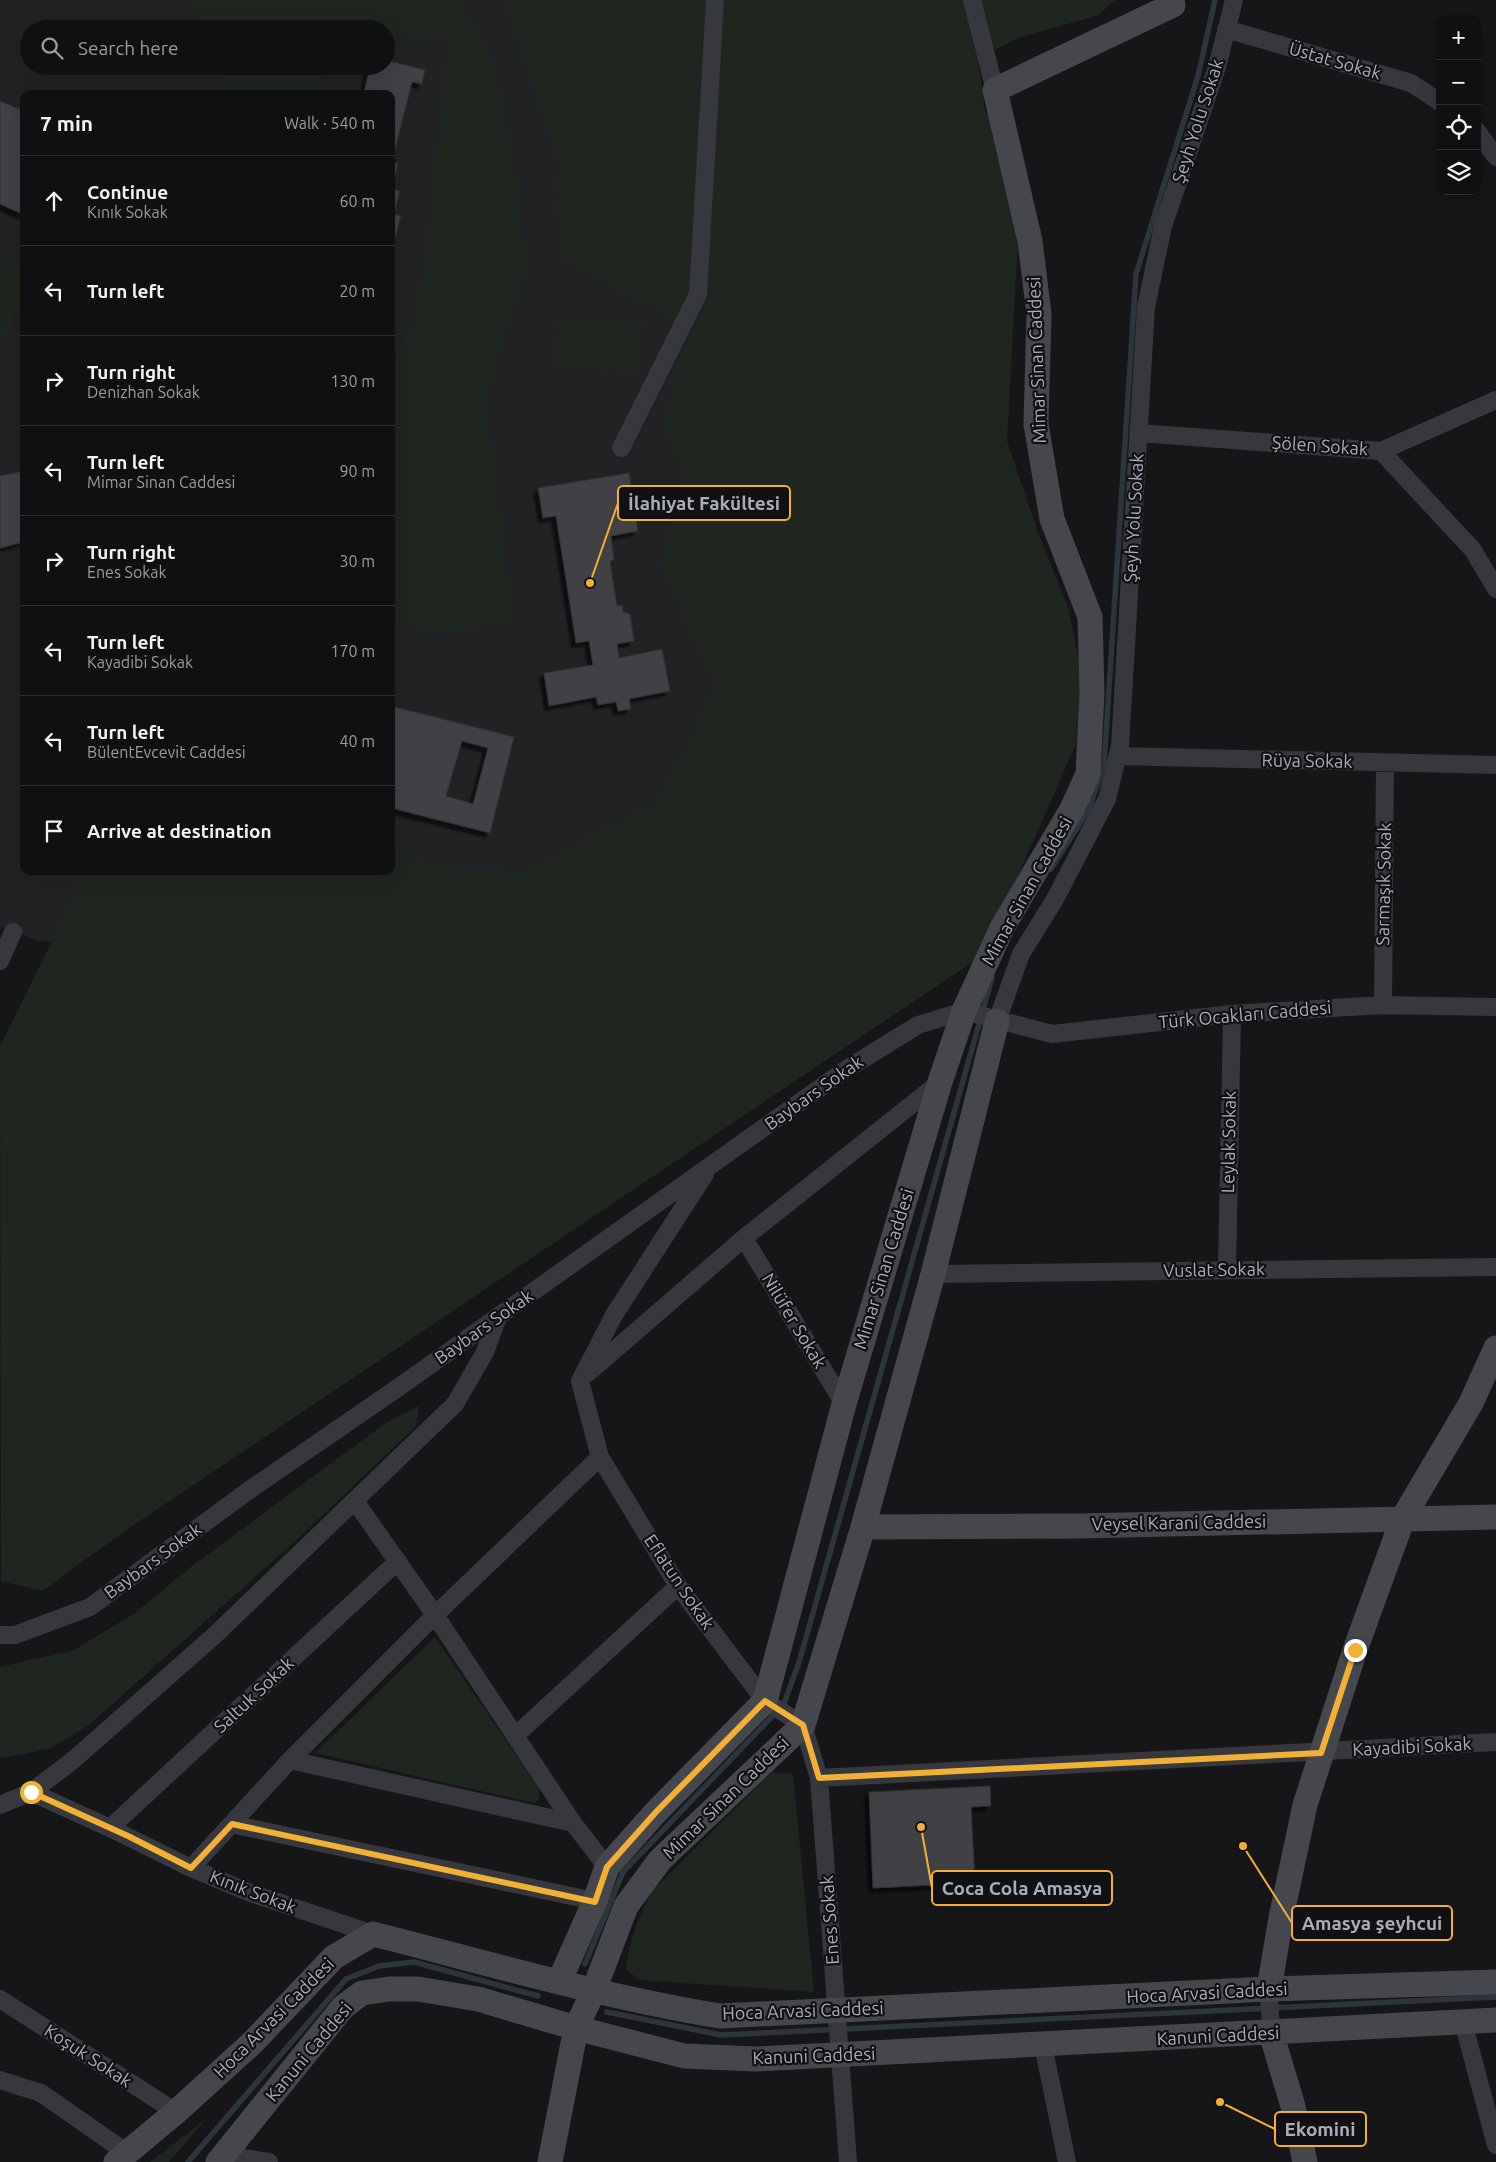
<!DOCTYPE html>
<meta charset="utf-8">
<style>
body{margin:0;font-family:Ubuntu,sans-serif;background:#1e1e20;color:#f1f3f6}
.controls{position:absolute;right:15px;top:15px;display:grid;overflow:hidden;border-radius:10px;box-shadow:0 5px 20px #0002}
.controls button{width:45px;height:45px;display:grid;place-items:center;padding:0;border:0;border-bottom:1px solid #303032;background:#101012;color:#f1f3f6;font:25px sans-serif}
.stop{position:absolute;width:15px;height:15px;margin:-11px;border:4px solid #f2b134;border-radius:50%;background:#fff}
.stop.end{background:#f2b134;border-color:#fff;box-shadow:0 1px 5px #0008}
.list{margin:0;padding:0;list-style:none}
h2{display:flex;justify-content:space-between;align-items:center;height:65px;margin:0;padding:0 20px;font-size:21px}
h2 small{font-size:16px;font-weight:400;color:#9c9d9f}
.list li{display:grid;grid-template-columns:32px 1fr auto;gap:15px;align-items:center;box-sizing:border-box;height:90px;padding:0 20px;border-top:1px solid #303032}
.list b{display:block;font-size:19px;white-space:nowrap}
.list p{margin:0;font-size:16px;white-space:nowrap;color:#9c9d9f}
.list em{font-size:16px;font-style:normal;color:#9c9d9f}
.icon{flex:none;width:28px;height:28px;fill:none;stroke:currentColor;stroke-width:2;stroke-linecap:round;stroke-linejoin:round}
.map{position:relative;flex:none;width:1496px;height:2162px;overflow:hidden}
.search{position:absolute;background:#101012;box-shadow:0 5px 20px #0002;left:20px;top:20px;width:375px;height:55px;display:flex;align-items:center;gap:12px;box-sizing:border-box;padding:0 18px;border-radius:28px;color:#9c9d9f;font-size:19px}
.panel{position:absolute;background:#101012;box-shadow:0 5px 20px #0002;left:20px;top:90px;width:375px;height:785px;border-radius:10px}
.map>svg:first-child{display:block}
.built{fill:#222225;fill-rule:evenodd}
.green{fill:#1e261f}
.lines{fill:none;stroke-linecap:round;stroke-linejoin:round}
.stream{stroke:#2c353c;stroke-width:5.5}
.building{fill:#404145;stroke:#303034;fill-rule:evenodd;filter:url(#shadow)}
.street{stroke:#37383d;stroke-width:18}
.secondary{stroke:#45474d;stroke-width:25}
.route{stroke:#f2b134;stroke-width:6}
.labels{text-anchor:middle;stroke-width:4.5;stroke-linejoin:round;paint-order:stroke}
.street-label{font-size:18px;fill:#a8adb8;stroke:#111113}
.leader{fill:none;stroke:#f2b134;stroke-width:2}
.callout-dot{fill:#f2b134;stroke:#111113;stroke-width:2}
.callout{fill:#111113;stroke:#f2b134;stroke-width:2}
.callout-label{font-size:19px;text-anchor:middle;font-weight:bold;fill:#a8adb8}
</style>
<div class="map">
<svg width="1496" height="2162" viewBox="0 0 1496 2162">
<defs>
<filter id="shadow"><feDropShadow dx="-4.5" dy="4.5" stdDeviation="1" flood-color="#0009"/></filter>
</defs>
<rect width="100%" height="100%" fill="#161618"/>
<path class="built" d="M 0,0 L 557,0 L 825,516 L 716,953 L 40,941 L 0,927 ZM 29,29 L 386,29 L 386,66 L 29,66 ZM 24,94 L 391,94 L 391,871 L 24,871 Z"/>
<path class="green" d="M 188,0 L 458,0 L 490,49 L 513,154 L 527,271 L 486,399 L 513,619 L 444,635 L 391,624 L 391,366 L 399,352 L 423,281 L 447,38 L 386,39 L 386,29 L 199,29 Z
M 502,0 L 1115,0 L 1099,15 L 1021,37 L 978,58 L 985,111 L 1022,165 L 1007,441 L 1039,535 L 1068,607 L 1081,672 L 1076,744 L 983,955 L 125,1531 L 42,1591 L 1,1581 L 0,1046 L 56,933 L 81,871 L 391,871 L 391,847 L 429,865 L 524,871 L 658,800 L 716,687 L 659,566 L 684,472 L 661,428 L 687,325 L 557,258 L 556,156 Z
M 213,66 L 331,66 L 324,78 L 319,94 L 224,94 Z
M 0,257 L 24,267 L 24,295 L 0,351 Z
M 557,320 L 643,323 L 640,372 L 555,369 Z
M 419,1406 L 416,1426 L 300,1537 L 89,1725 L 49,1749 L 0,1758 L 0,1667 L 74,1650 L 135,1613 L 192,1566 L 387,1422 Z
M 435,1637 L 539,1788 L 539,1800 L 534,1803 L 315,1753 Z
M 771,1773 L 793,1774 L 814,1992 L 639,1980 L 626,1969 C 628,1943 640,1912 653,1890 Z
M 206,2119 L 169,2162 L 150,2162 Z"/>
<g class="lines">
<path class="stream" d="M 1051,869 L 1089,809 L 1104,765 L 1136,274 L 1198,76 L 1215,0
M 585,1964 L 623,1872 L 784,1704 L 800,1659 L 992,978
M 607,2012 L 721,2035 L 1496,1997
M 188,2162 L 346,1979 L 379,1966 L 414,1962 L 538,1996"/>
</g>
<path class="building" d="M 386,60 L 425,70 L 422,84 L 412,82 L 392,162 L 398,164 L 392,189 L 400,191 L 394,214 L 401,216 L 391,253 L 391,94 L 356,94 L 357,91 L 364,92 L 370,66 L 386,66 Z
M 0,101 L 24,111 L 24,215 L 0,204 Z
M 24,471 L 24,542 L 0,548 L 0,476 Z
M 629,473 L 638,531 L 611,536 L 614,560 L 610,561 L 617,606 L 622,605 L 623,612 L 630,614 L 634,641 L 617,644 L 619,658 L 662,649 L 670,691 L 629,699 L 631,709 L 618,711 L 616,702 L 598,705 L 596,697 L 549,706 L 544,673 L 593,665 L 589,641 L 576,643 L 556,516 L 543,518 L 538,488 Z
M 391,706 L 514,737 L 490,833 L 391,808 ZM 462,741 L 488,748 L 473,804 L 446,796 Z
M 990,1786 L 991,1806 L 971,1807 L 975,1883 L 873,1888 L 869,1792 Z"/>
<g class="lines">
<path class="street" d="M 972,0 L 995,90
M 1226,29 L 1411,83 L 1440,102
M 1477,131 L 1496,157
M 1139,433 L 1381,451 L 1473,550 L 1496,589
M 621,448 L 698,294 L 715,0
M 1381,451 L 1496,400
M 1118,756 L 1496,765
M 0,961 L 13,932
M 1383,1005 L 1385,763
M 997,1021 L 1021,954 L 1055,899 L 1107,799 L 1120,746 L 1146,307 L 1163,226 L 1217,67 L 1234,0
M 744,1238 L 844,1404
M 1227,1270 L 1232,1014
M 933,1274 L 1496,1267
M 588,1373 L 744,1238 L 940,1082
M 600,1457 L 678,1586 L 765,1701 L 803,1725 L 819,1778 L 848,2162
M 355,1501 L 435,1615 L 573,1823 L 607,1867
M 0,1635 L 15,1635 L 90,1607 L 248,1491 L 399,1387 L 845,1070 L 918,1025 L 964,1011 L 1052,1034 L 1232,1014 L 1383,1005 L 1496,1007
M 515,1736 L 678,1586
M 290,1760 L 573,1823
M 819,1778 L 1496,1742
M 31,1792 L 71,1762 L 215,1635 L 455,1404 L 485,1352 L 498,1317
M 0,1805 L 31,1792 L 110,1828 L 191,1868 L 248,1892 L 373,1934
M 231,1824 L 595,1901
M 110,1828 L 398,1561
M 191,1868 L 290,1760 L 435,1615 L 600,1457 L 580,1381 L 614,1315 L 705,1174
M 1269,1989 L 1271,2033
M 0,1999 L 176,2112
M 1463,2022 L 1496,2145
M 1043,2045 L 1067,2162
M 0,2080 L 41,2093 L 127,2153
M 224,2155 L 269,2162"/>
<path class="secondary" d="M 863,1527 L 1080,1526 L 1496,1517
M 559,1982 L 595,1901 L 607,1867 L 656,1812 L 765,1701 L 844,1404 L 940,1082 L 964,1011 L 1002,928 L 1072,809 L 1088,774 L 1092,692 L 1090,617 L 1052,519 L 1036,424 L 1039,314 L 1030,241 L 995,90 L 1173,5
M 1269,1989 L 1281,1918 L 1305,1805 L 1355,1650 L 1403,1518 L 1471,1403 L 1496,1348
M 1271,2033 L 1293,2106 L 1305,2162
M 116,2162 L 176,2112 L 251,2044 L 334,1957 L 373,1934 C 488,1963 603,1997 720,2016 L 1269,1989 L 1496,1982
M 218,2162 L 343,2007 L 362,1993 L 389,1989 L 418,1989 L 478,1999 L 576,2028 L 684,2056 L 756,2059 L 1496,2020
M 550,2162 L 576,2028 L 594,1990 L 626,1906 L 660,1860 L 803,1725 L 863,1527 L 933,1274 L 997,1021"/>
</g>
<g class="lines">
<path class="route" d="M 31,1792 L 128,1836 L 191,1868 L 232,1824 L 595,1902 L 607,1867 L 656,1812 L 765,1701 L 803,1725 L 819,1778 L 1321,1753 L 1355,1650"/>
</g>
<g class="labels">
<g class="street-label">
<text transform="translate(1335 61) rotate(16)" y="6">Üstat Sokak</text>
<text transform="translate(1198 121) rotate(-72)" y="6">Şeyh Yolu Sokak</text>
<text transform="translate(1037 360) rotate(-92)" y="6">Mimar Sinan Caddesi</text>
<text transform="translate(1320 446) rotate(4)" y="6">Şölen Sokak</text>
<text transform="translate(1134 518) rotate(-87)" y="6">Şeyh Yolu Sokak</text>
<text transform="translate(1307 761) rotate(1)" y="6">Rüya Sokak</text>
<text transform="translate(1384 884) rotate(-89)" y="6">Sarmaşık Sokak</text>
<text transform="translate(1027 891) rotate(-61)" y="6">Mimar Sinan Caddesi</text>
<text transform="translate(1245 1015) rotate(-5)" y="6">Türk Ocakları Caddesi</text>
<text transform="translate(814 1093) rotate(-35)" y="6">Baybars Sokak</text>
<text transform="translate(1229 1142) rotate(-89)" y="6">Leylak Sokak</text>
<text transform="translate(884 1269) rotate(-73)" y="6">Mimar Sinan Caddesi</text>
<text transform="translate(1214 1270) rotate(-1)" y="6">Vuslat Sokak</text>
<text transform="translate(794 1321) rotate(59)" y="6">Nilüfer Sokak</text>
<text transform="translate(484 1327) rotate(-35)" y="6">Baybars Sokak</text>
<text transform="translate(1179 1523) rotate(-1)" y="6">Veysel Karani Caddesi</text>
<text transform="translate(153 1561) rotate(-36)" y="6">Baybars Sokak</text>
<text transform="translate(679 1582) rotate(56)" y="6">Eflatun Sokak</text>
<text transform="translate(254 1695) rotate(-43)" y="6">Saltuk Sokak</text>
<text transform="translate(1412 1747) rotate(-3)" y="6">Kayadibi Sokak</text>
<text transform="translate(726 1798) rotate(-44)" y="6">Mimar Sinan Caddesi</text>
<text transform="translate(253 1892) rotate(21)" y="6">Kınık Sokak</text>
<text transform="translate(830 1920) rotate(-94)" y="6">Enes Sokak</text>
<text transform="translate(1207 1993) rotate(-3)" y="6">Hoca Arvasi Caddesi</text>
<text transform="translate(803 2011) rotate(-2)" y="6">Hoca Arvasi Caddesi</text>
<text transform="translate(274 2018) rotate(-45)" y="6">Hoca Arvasi Caddesi</text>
<text transform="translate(1218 2036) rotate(-3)" y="6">Kanuni Caddesi</text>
<text transform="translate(309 2052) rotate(-50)" y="6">Kanuni Caddesi</text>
<text transform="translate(88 2056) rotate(33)" y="6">Koşuk Sokak</text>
<text transform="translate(814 2056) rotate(-2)" y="6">Kanuni Caddesi</text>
</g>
</g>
<path class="leader" d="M590 583L618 503M921 1827L932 1888M1243 1846L1292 1923M1220 2102L1275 2129"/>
<g class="callout-dot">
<circle cx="590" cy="583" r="5"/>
<circle cx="921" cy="1827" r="5"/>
<circle cx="1243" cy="1846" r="5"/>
<circle cx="1220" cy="2102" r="5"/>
</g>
<g class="callout">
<rect x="618" y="486" width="172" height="34" rx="5"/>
<rect x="932" y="1871" width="180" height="34" rx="5"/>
<rect x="1292" y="1906" width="160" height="34" rx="5"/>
<rect x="1275" y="2112" width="91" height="34" rx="5"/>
</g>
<g class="callout-label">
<text x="704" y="510">İlahiyat Fakültesi</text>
<text x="1022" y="1895">Coca Cola Amasya</text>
<text x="1372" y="1930">Amasya şeyhcui</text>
<text x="1320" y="2136">Ekomini</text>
</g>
</svg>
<div class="controls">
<button>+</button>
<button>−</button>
<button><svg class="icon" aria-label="locate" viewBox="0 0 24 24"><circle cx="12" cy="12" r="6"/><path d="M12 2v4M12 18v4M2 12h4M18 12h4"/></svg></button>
<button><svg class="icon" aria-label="layers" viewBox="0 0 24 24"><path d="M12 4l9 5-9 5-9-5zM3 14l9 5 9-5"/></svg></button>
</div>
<div class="stop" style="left:31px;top:1792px"></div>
<div class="stop end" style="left:1355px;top:1650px"></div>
<div class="search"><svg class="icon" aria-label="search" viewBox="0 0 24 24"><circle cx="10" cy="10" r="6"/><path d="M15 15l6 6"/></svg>Search here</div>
<section class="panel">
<h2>7 min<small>Walk · 540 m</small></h2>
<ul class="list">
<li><svg class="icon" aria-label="ahead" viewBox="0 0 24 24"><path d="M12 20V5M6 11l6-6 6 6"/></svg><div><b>Continue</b><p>Kınık Sokak</p></div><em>60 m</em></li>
<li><svg class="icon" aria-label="left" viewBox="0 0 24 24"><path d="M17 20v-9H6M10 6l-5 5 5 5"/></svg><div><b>Turn left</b></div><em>20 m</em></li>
<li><svg class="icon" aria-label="right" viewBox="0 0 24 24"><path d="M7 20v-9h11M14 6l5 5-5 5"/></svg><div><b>Turn right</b><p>Denizhan Sokak</p></div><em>130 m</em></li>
<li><svg class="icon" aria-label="left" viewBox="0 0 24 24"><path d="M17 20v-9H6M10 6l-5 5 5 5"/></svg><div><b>Turn left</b><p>Mimar Sinan Caddesi</p></div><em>90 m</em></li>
<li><svg class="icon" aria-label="right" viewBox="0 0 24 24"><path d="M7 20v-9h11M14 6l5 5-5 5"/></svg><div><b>Turn right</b><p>Enes Sokak</p></div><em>30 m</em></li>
<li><svg class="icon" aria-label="left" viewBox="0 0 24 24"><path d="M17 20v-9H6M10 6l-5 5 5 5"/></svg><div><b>Turn left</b><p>Kayadibi Sokak</p></div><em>170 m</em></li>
<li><svg class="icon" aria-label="left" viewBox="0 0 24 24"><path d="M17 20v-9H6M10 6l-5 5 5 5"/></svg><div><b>Turn left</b><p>BülentEvcevit Caddesi</p></div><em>40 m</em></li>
<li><svg class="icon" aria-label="arrive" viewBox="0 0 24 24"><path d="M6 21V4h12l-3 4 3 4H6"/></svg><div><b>Arrive at destination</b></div></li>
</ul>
</section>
</div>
